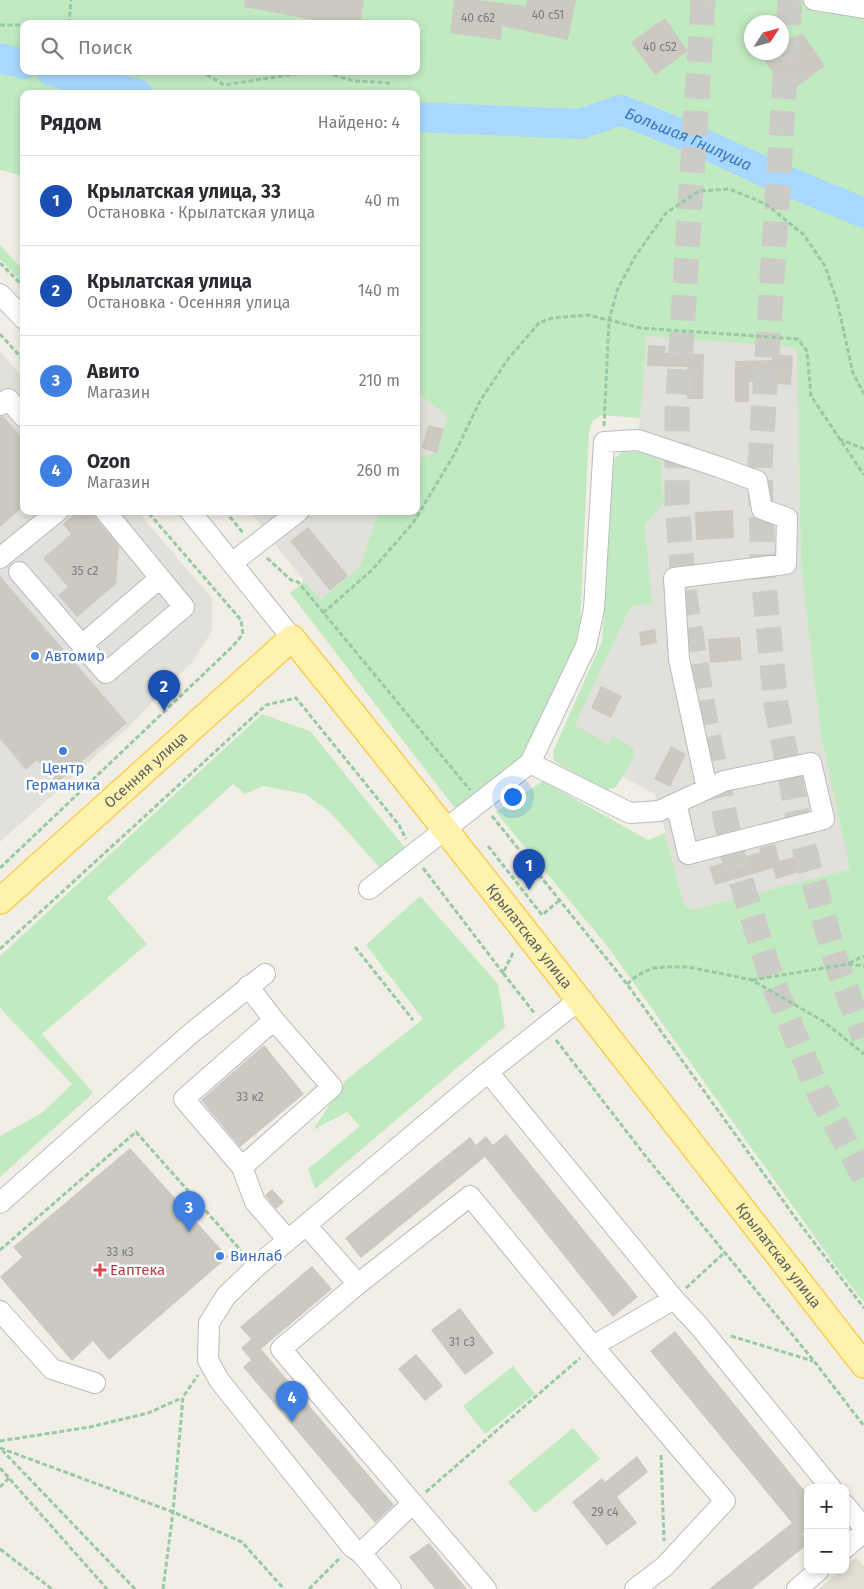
<!DOCTYPE html>
<html lang="ru">
<meta charset="utf-8">
<style>
body{margin:0;font-family:"Fira Sans",sans-serif;background:#f2f2f3;color:#2b2b33}
.controls{position:absolute;right:15px;bottom:15px;display:grid;overflow:hidden;border-radius:10px;box-shadow:0 2px 8px #0003}
.controls button{width:45px;height:45px;display:grid;place-items:center;padding:0;border:0;border-bottom:1px solid #e1e1e2;background:#fff;color:#2b2b33;font:25px sans-serif}
.compass{position:absolute;left:744px;top:15px;width:45px;height:45px;border-radius:50%;background:#fff;box-shadow:0 2px 8px #0003;rotate:54deg}
.you{position:absolute;left:512px;top:796px;width:18px;height:18px;margin:-12px;border:4px solid #fff;border-radius:50%;background:#1a73e8;box-shadow:0 0 0 8px #1a73e833}
.badge{display:grid;place-items:center;width:32px;height:32px;border-radius:50%;background:#f53927;color:#fff;font-size:16px;font-weight:700}
.pin{position:absolute;translate:-50% -41px;filter:drop-shadow(0 1px 2px #0008)}
.pin::after{content:'';position:absolute;top:26px;width:18px;height:15px;background:inherit;clip-path:polygon(0 0,100% 0,50% 100%)}
.list{margin:0;padding:0;list-style:none}
h2{display:flex;justify-content:space-between;align-items:center;height:65px;margin:0;padding:0 20px;font-size:21px}
h2 small{font-size:16px;font-weight:400;color:#7c7c81}
.list li{display:grid;grid-template-columns:32px 1fr auto;gap:15px;align-items:center;box-sizing:border-box;height:90px;padding:0 20px;border-top:1px solid #e1e1e2}
.list b{display:block;font-size:19px;white-space:nowrap}
.list p{margin:0;font-size:16px;white-space:nowrap;color:#7c7c81}
.list em{font-size:16px;font-style:normal;color:#7c7c81}
.icon{flex:none;width:28px;height:28px;fill:none;stroke:currentColor;stroke-width:2;stroke-linecap:round;stroke-linejoin:round}
.map{position:relative;flex:none;width:864px;height:1589px;overflow:hidden}
.search{position:absolute;background:#fff;box-shadow:0 2px 8px #0003;left:20px;top:20px;width:400px;height:55px;display:flex;align-items:center;gap:12px;box-sizing:border-box;padding:0 18px;border-radius:10px;color:#7c7c81;font-size:19px}
.panel{position:absolute;background:#fff;box-shadow:0 2px 8px #0003;left:20px;top:90px;width:400px;height:425px;border-radius:10px}
.map>svg:first-child{display:block}
.industrial{fill:#e1e0da}
.education{fill:#e1ded4}
.green{fill:#c1eac1;fill-rule:evenodd}
.lines{fill:none;stroke-linecap:round;stroke-linejoin:round}
.river{stroke:#a8d8ff;stroke-width:30}
.building{fill:#ccc9c3}
.major-tunnel{stroke:#cccbc6;stroke-width:25;stroke-dasharray:25 12;stroke-linecap:butt}
.minor-casing{stroke:#b8bcc0;stroke-width:22}
.major-casing{stroke:#fbce54;stroke-width:28}
.path{stroke:#98c9a7;stroke-width:3;stroke-dasharray:5 2.5;stroke-linecap:butt}
.minor{stroke:#fff;stroke-width:20}
.major{stroke:#fff2ad;stroke-width:25}
.shop-dot{fill:#3f7fe0;stroke:#fff;stroke-width:2}
.health-dot{fill:#e0444e;stroke:#fff;stroke-width:2}
.labels{text-anchor:middle;stroke-width:5;stroke-linejoin:round;paint-order:stroke}
.number-label{font-size:12px;fill:#797c7e}
.shop-label{font-size:15px;fill:#366cbe;stroke:#fff;text-anchor:start}
.street-label{font-size:15px;fill:#5d6267;stroke:#fff}
.health-label{font-size:15px;fill:#be3a42;stroke:#fff;text-anchor:start}
.water-label{font-size:16px;font-style:italic;fill:#3b78b9;stroke:#fff}
</style>
<div class="map">
<svg width="864" height="1589" viewBox="0 0 864 1589">
<rect width="100%" height="100%" fill="#f1eee6"/>
<path class="industrial" d="M 647,335 L 797,348 L 801,567 L 821,736 L 851,869 L 692,910 L 684,904 L 655,794 L 565,746 L 631,606 L 652,604 L 638,440 Z
M 0,351 L 24,379 L 24,511 L 137,511 L 212,598 L 212,631 L 193,661 L 127,728 L 0,842 Z
M 416,392 L 448,417 L 437,453 L 416,459 Z
M 249,511 L 381,511 L 376,520 L 359,568 L 320,599 L 304,581 Z"/>
<path class="education" d="M 856,1557 L 864,1567 L 864,1589 L 819,1589 L 841,1570 L 845,1570 L 845,1566 Z"/>
<path class="green" d="M 0,0 L 864,0 L 864,1302 L 837,1268 L 608,947 L 496,812 L 543,781 L 648,840 L 665,833 L 684,904 L 692,910 L 850,869 L 821,736 L 801,567 L 797,348 L 647,336 L 640,418 L 602,415 L 593,420 L 589,432 L 580,624 L 575,647 L 523,756 L 464,807 L 454,807 L 290,593 L 304,581 L 321,599 L 359,568 L 376,520 L 381,511 L 416,511 L 416,459 L 437,452 L 448,417 L 416,392 L 416,94 L 24,94 L 24,176 L 0,170 ZM 752,22 L 782,22 L 782,52 L 752,52 ZM 24,24 L 416,24 L 416,71 L 24,71 Z
M 0,245 L 24,271 L 24,284 L 0,259 Z
M 622,452 L 639,452 L 660,460 L 664,503 L 645,524 L 652,604 L 631,606 L 575,725 L 608,744 L 613,736 L 634,749 L 633,760 L 616,787 L 607,790 L 597,786 L 554,761 L 553,752 L 602,641 L 614,459 Z
M 262,714 L 310,731 L 405,848 L 381,869 L 329,811 L 305,794 L 263,786 L 245,794 L 233,784 L 107,898 L 147,944 L 42,1034 L 93,1093 L 0,1177 L 0,1136 L 42,1113 L 72,1084 L 0,1008 L 0,956 Z
M 420,896 L 498,984 L 505,1027 L 315,1189 L 308,1169 L 360,1126 L 347,1112 L 313,1130 L 346,1080 L 423,1019 L 366,945 Z
M 513,1366 L 535,1394 L 485,1434 L 463,1406 Z
M 573,1428 L 600,1459 L 535,1513 L 508,1482 Z"/>
<g class="lines">
<g class="river">
<path d="M 0,58 L 24,64"/>
<path d="M 51,71 L 138,94"/>
<path id="s1" d="M 416,117 L 581,124 L 621,110 L 689,137 L 765,172 L 864,213"/>
</g>
</g>
<path class="building" d="M 245,0 L 364,0 L 360,24 L 336,24 L 244,7 Z
M 454,0 L 479,0 L 526,6 L 527,0 L 576,0 L 568,40 L 502,26 L 501,40 L 450,33 Z
M 665,18 L 688,51 L 655,75 L 631,42 Z
M 802,33 L 825,66 L 788,93 L 764,60 L 774,52 L 782,52 L 782,47 Z
M 648,345 L 666,346 L 665,353 L 704,354 L 703,399 L 687,399 L 687,367 L 647,366 Z
M 772,354 L 793,356 L 791,385 L 749,382 L 749,402 L 735,402 L 735,361 L 772,360 Z
M 3,416 L 24,440 L 24,506 L 0,527 L 0,417 Z
M 428,425 L 444,429 L 437,453 L 422,448 Z
M 733,510 L 734,538 L 696,540 L 695,512 Z
M 78,511 L 90,511 L 119,546 L 116,584 L 77,617 L 58,595 L 68,587 L 43,558 L 71,534 L 63,524 Z
M 308,527 L 348,576 L 330,591 L 290,541 Z
M 0,576 L 127,723 L 57,783 L 37,760 L 26,770 L 0,739 Z
M 655,629 L 657,643 L 641,646 L 639,632 Z
M 740,637 L 742,660 L 710,663 L 708,639 Z
M 601,686 L 622,696 L 611,718 L 591,708 Z
M 671,746 L 686,754 L 670,787 L 654,779 Z
M 775,844 L 780,861 L 814,851 L 819,866 L 776,879 L 773,868 L 715,885 L 709,867 L 760,852 L 759,848 Z
M 264,1045 L 304,1094 L 240,1147 L 201,1100 Z
M 506,1134 L 638,1297 L 613,1317 L 485,1157 L 361,1258 L 345,1238 L 470,1137 L 476,1145 L 486,1136 L 493,1145 Z
M 130,1148 L 228,1257 L 109,1360 L 93,1341 L 72,1361 L 0,1277 L 22,1257 L 13,1247 Z
M 272,1189 L 284,1202 L 276,1209 L 265,1195 Z
M 312,1266 L 332,1289 L 261,1349 L 394,1505 L 375,1523 L 243,1367 L 251,1360 L 241,1348 L 251,1339 L 240,1327 Z
M 460,1308 L 494,1353 L 465,1375 L 431,1330 Z
M 675,1331 L 808,1495 L 808,1530 L 802,1534 L 808,1541 L 808,1544 L 752,1589 L 709,1589 L 792,1523 L 650,1351 Z
M 416,1354 L 443,1386 L 425,1401 L 398,1369 Z
M 637,1456 L 648,1472 L 617,1497 L 637,1523 L 607,1546 L 572,1502 L 602,1478 L 605,1482 Z
M 429,1543 L 467,1589 L 435,1589 L 409,1557 Z"/>
<g class="lines">
<path class="major-tunnel" d="M 703,0 L 677,413 L 677,503 L 684,591 L 705,719 L 733,855 L 773,983 L 818,1091 L 864,1177
M 790,0 L 760,465 L 763,575 L 776,704 L 803,844 L 838,968 L 864,1037"/>
<g class="minor-casing">
<path id="minor" d="M 814,0 L 864,8
M 0,294 L 24,319
M 0,405 L 8,399 L 24,417
M 190,511 L 292,638
M 0,558 L 58,511
M 232,563 L 299,511
M 19,572 L 106,673 L 184,607 L 105,511
M 82,645 L 160,578
M 530,763 L 630,813 L 659,811 L 724,781 L 811,763 L 824,819 L 688,854 L 676,803
M 369,889 L 530,763 L 586,646 L 594,609 L 604,442 L 638,440 L 719,467 L 757,481 L 762,509 L 787,518 L 786,564 L 674,578 L 679,659 L 707,789
M 274,1020 L 184,1099 L 242,1167 L 255,1202 L 288,1240
M 488,1072 L 674,1299 L 699,1326 L 831,1488
M 242,1167 L 332,1087 L 274,1020 L 248,986
M 0,1203 L 189,1035 L 265,974
M 306,1225 L 358,1284
M 0,1311 L 52,1369 L 95,1383
M 593,1346 L 674,1299
M 845,1505 L 864,1528
M 845,1548 L 864,1532
M 361,1553 L 413,1503
M 391,1589 L 361,1553 L 352,1547 L 219,1380 L 208,1360 L 209,1323 L 226,1296 L 256,1267 L 488,1072 L 579,1000
M 486,1589 L 281,1349 L 358,1284 L 470,1196 L 593,1346 L 725,1501 L 665,1566 L 635,1589
M 797,1589 L 819,1570"/>
</g>
<g class="major-casing">
<g id="major">
<path id="s2" d="M 0,901 L 292,638 C 486,878 674,1122 864,1365"/>
</g>
</g>
<path class="path" d="M 69,24 L 71,0
M 0,25 L 24,25
M 200,71 L 224,85 L 315,71
M 319,71 L 354,81 L 392,83
M 0,263 L 24,287
M 0,334 L 24,361
M 604,426 L 609,320 L 618,288 L 636,255 L 666,213 L 699,191 L 729,189 L 766,204 L 804,235 L 825,266 L 837,301 L 853,373 L 864,394
M 839,439 L 864,449
M 225,511 L 244,534
M 267,558 L 291,580 L 298,582 L 470,790
M 323,613 L 372,570 L 413,523 L 454,455 L 480,401 L 508,359 L 539,323 L 552,318 L 588,315 L 641,328 L 798,339 L 807,351 L 811,396 L 864,475
M 492,816 L 627,984 L 794,1216 L 864,1308
M 488,846 L 542,915 L 560,900
M 0,868 L 232,647 L 243,634 L 241,620 L 147,511
M 423,868 L 503,973
M 355,947 L 413,1020
M 0,949 L 266,705 L 296,698 L 399,825 L 406,839
M 513,953 L 503,973 L 535,1014
M 849,963 L 864,956
M 752,980 L 848,964 L 864,966
M 627,984 L 638,975 L 653,968 L 669,967 L 688,967 L 752,980 L 823,1021 L 864,1054
M 556,1040 L 647,1158 L 814,1361 L 864,1426
M 0,1250 L 136,1132 L 244,1254
M 686,1288 L 724,1253
M 731,1336 L 813,1361
M 0,1441 L 90,1427 L 148,1413 L 182,1398
M 0,1448 L 173,1512 L 242,1542 L 284,1589
M 2,1450 L 135,1589
M 661,1455 L 664,1541
M 0,1468 L 107,1589
M 0,1487 L 9,1478
M 426,1492 L 580,1358
M 0,1549 L 52,1589
M 163,1589 L 173,1512 L 183,1397 L 198,1375
M 309,1589 L 339,1559"/>
<use href="#minor" class="minor"/>
<use href="#major" class="major"/>
</g>
<g class="shop-dot">
<circle cx="35" cy="656" r="5"/>
<circle cx="63" cy="751" r="5"/>
<circle cx="220" cy="1256" r="5"/>
</g>
<path class="health-dot" d="M97.5 1262.5h5v5h5v5h-5v5h-5v-5h-5v-5h5z"/>
<g class="labels">
<g class="number-label">
<text x="548" y="19">40 с51</text>
<text x="478" y="22">40 с62</text>
<text x="660" y="51">40 с52</text>
<text x="85" y="575">35 с2</text>
<text x="250" y="1101">33 к2</text>
<text x="120" y="1256">33 к3</text>
<text x="462" y="1346">31 с3</text>
<text x="605" y="1516">29 с4</text>
</g>
<g class="shop-label">
<text x="45" y="661">Автомир</text>
<text x="63" y="773" text-anchor="middle">Центр<tspan x="63" dy="17">Германика</tspan></text>
<text x="230" y="1261">Винлаб</text>
</g>
<g class="street-label">
<text dy="5" stroke="none"><textPath href="#s2" startOffset="196">Осенняя улица</textPath></text>
<text dy="5" stroke="none"><textPath href="#s2" startOffset="774">Крылатская улица</textPath></text>
<text dy="5" stroke="none"><textPath href="#s2" startOffset="1179">Крылатская улица</textPath></text>
</g>
<g class="health-label">
<text x="110" y="1275">Еаптека</text>
</g>
<g class="water-label">
<text dy="6" stroke="none"><textPath href="#s1" startOffset="281">Большая Гнилуша</textPath></text>
</g>
</g>
</svg>
<div class="controls">
<button>+</button>
<button>−</button>
</div>
<svg class="compass" viewBox="-18 -18 36 36"><path d="M0-13l5 13h-10z" fill="#e53935"/><path d="M0 13l5-13h-10z" fill="#7c7c81"/></svg>
<div class="you"></div>
<div class="pin badge" style="left:529px;top:890px;background:#1a4fb4">1</div>
<div class="pin badge" style="left:164px;top:711px;background:#1a4fb4">2</div>
<div class="pin badge" style="left:189px;top:1232px;background:#3f7fe0">3</div>
<div class="pin badge" style="left:292px;top:1422px;background:#3f7fe0">4</div>
<div class="search"><svg class="icon" aria-label="search" viewBox="0 0 24 24"><circle cx="10" cy="10" r="6"/><path d="M15 15l6 6"/></svg>Поиск</div>
<section class="panel">
<h2>Рядом<small>Найдено: 4</small></h2>
<ul class="list">
<li><span class="badge" style="background:#1a4fb4">1</span><div><b>Крылатская улица, 33</b><p>Остановка · Крылатская улица</p></div><em>40 m</em></li>
<li><span class="badge" style="background:#1a4fb4">2</span><div><b>Крылатская улица</b><p>Остановка · Осенняя улица</p></div><em>140 m</em></li>
<li><span class="badge" style="background:#3f7fe0">3</span><div><b>Авито</b><p>Магазин</p></div><em>210 m</em></li>
<li><span class="badge" style="background:#3f7fe0">4</span><div><b>Ozon</b><p>Магазин</p></div><em>260 m</em></li>
</ul>
</section>
</div>
